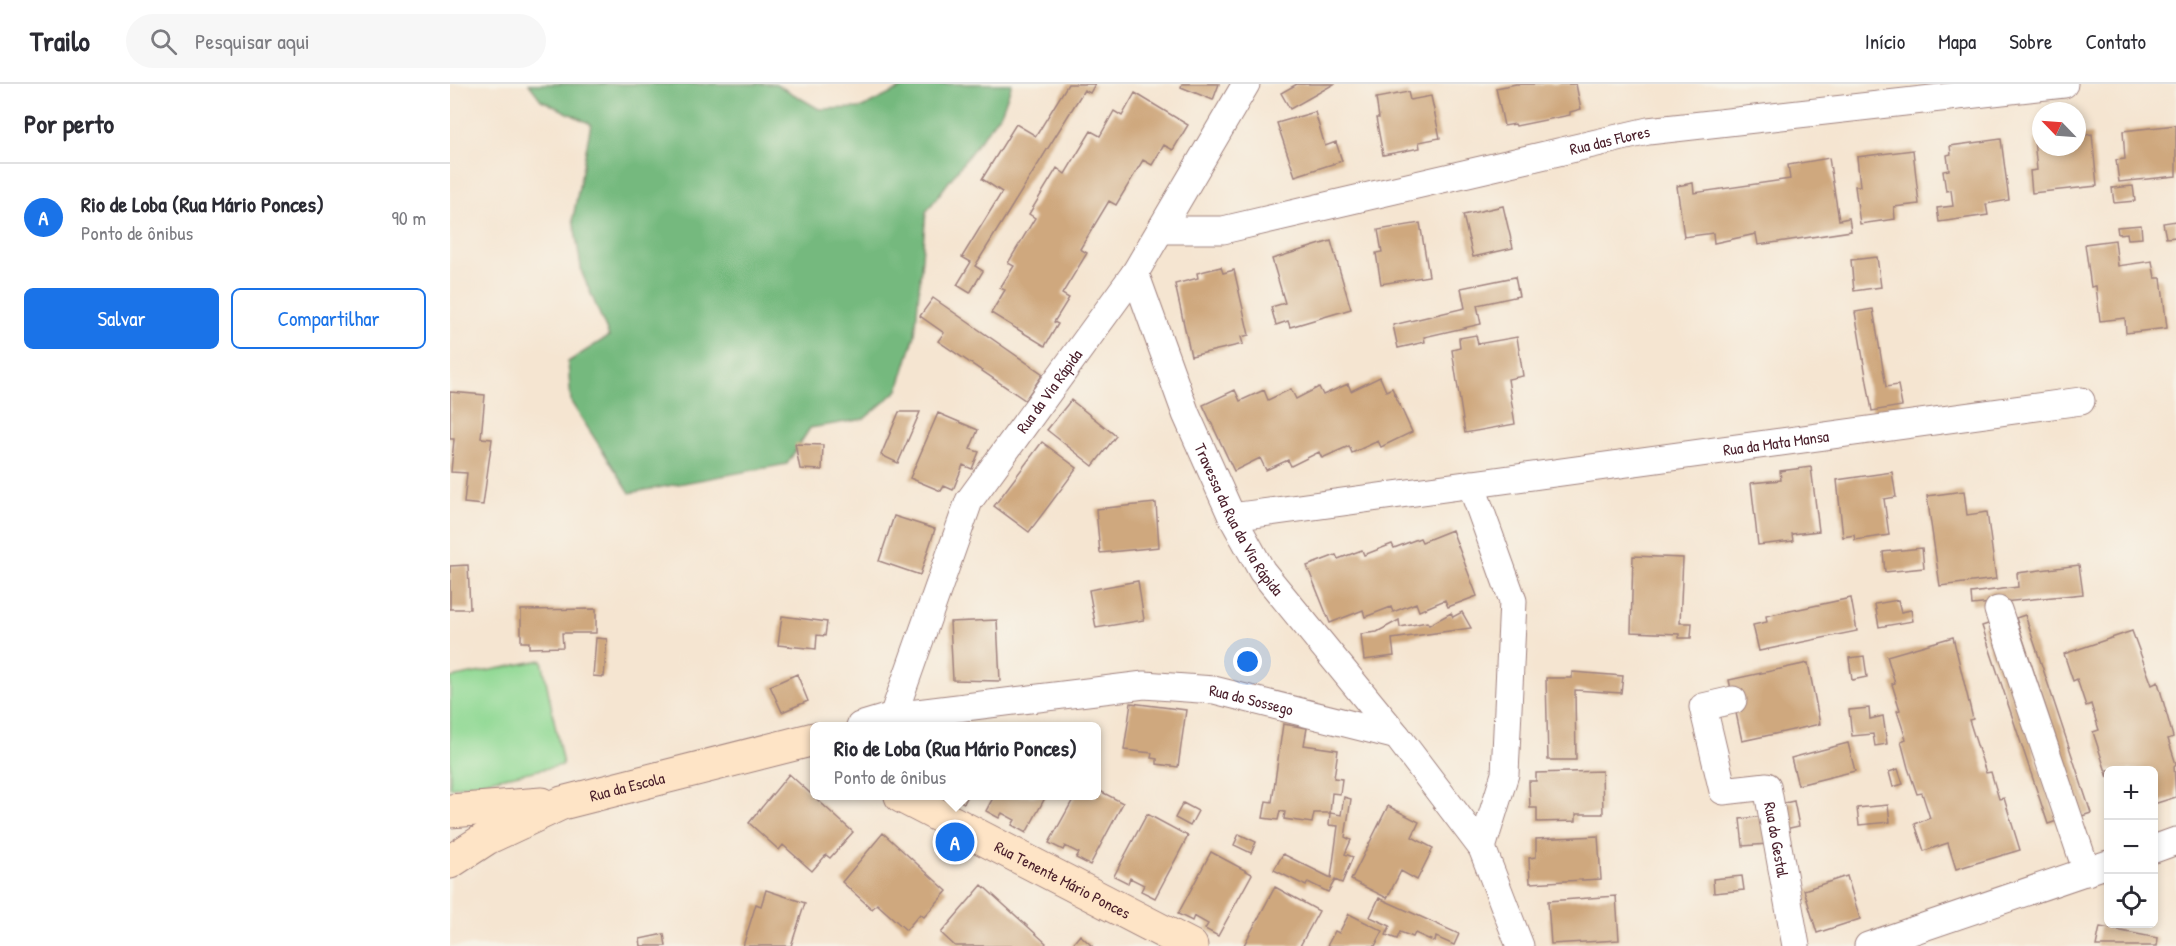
<!DOCTYPE html>
<html lang="pt">
<meta charset="utf-8">
<style>
body{margin:0;font-family:"Patrick Hand",sans-serif;background:#f7f7f7;color:#2b2b33}
.controls{position:absolute;right:18px;bottom:18px;display:grid;overflow:hidden;border-radius:9px;box-shadow:0 3px 9px #0003}
.controls button{width:54px;height:54px;display:grid;place-items:center;padding:0;border:0;border-bottom:2px solid #e1e1e2;background:#fff;color:#2b2b33;font:30px sans-serif}
.compass{position:absolute;left:1582px;top:18px;width:54px;height:54px;border-radius:50%;background:#fff;box-shadow:0 3px 9px #0003;rotate:295deg}
.you{position:absolute;left:798px;top:578px;width:21px;height:21px;margin:-15px;border:4px solid #fff;border-radius:50%;background:#1a73e8;box-shadow:0 0 0 9px #1a73e833}
.badge{display:grid;place-items:center;width:39px;height:39px;border-radius:50%;background:#1a73e8;color:#fff;font-size:20px;font-weight:700}
.pin{position:absolute;translate:-50% -50%;border:3px solid #fff;box-shadow:0 2px 6px #0006}
.popup{position:absolute;left:360px;top:638px;width:291px;height:78px;box-sizing:border-box;display:grid;place-content:center;border-radius:9px;background:#fff;filter:drop-shadow(0 2px 4px #0005);font-size:20px;white-space:nowrap;color:#7c7c81}
.popup b{font-size:22px;color:#2b2b33}
.popup::after{content:'';position:absolute;left:50%;top:100%;margin-left:-12px;border:12px solid transparent;border-top-color:#fff}
.list{margin:0;padding:0;list-style:none}
h2{display:flex;justify-content:space-between;align-items:center;height:78px;margin:0;padding:0 24px;font-size:26px}
h2 small{font-size:20px;font-weight:400;color:#7c7c81}
.list li{display:grid;grid-template-columns:39px 1fr auto;gap:18px;align-items:center;box-sizing:border-box;height:108px;padding:0 24px;border-top:2px solid #e1e1e2}
.list b{display:block;font-size:22px;white-space:nowrap}
.list p{margin:0;font-size:20px;white-space:nowrap;color:#7c7c81}
.list em{font-size:20px;font-style:normal;color:#7c7c81}
.actions{display:flex;gap:12px;padding:18px 24px}
.actions a{flex:1;padding:14px 0;border:2px solid #1a73e8;border-radius:9px;text-align:center;font-size:21px;color:#1a73e8}
.actions .main{background:#1a73e8;color:#fff}
.icon{flex:none;width:33px;height:33px;fill:none;stroke:currentColor;stroke-width:2;stroke-linecap:round;stroke-linejoin:round}
.map{position:relative;flex:none;width:1726px;height:862px;overflow:hidden}
header{display:flex;align-items:center;gap:36px;box-sizing:border-box;height:84px;padding:0 30px;background:#fff;border-bottom:2px solid #e1e1e2}
header strong{font-size:28px}
nav{display:flex;gap:33px;margin-inline-start:auto;font-size:21px}
.search{width:420px;height:54px;background:#f7f7f7;display:flex;align-items:center;gap:15px;box-sizing:border-box;padding:0 21px;border-radius:33px;color:#7c7c81;font-size:22px}
main{display:flex}
aside{flex:1;background:#fff}
.map>svg:first-child{display:block}
.green{fill:#91d994;stroke:#6e7c60;stroke-width:1.5}
.forest{fill:#74b97e;stroke:#5f6c54;stroke-width:1.5}
.building{fill:#cfa87e}
.lines{fill:none;stroke-linecap:round;stroke-linejoin:round}
.street-casing{stroke:#a0827e;stroke-width:29}
.secondary-casing{stroke:#a0827e;stroke-width:35}
.street{stroke:#fff;stroke-width:27}
.secondary{stroke:#fee4c6;stroke-width:33}
.labels{text-anchor:middle;stroke-width:4.5;stroke-linejoin:round;paint-order:stroke}
.street-label{font-size:16px;fill:#4a1f2b;stroke:#f7f3e8}
</style>
<header>
<strong>Trailo</strong>
<div class="search"><svg class="icon" aria-label="search" viewBox="0 0 24 24"><circle cx="10" cy="10" r="6"/><path d="M15 15l6 6"/></svg>Pesquisar aqui</div>
<nav><a>Início</a><a>Mapa</a><a>Sobre</a><a>Contato</a></nav>
</header>
<main>
<aside>
<h2>Por perto<small></small></h2>
<ul class="list">
<li><span class="badge">A</span><div><b>Rio de Loba (Rua Mário Ponces)</b><p>Ponto de ônibus</p></div><em>90 m</em></li>
</ul>
<div class="actions"><a class="main">Salvar</a><a>Compartilhar</a></div>
</aside>
<div class="map">
<svg width="1726" height="862" viewBox="0 0 1726 862">
<rect width="100%" height="100%" fill="#f7f3e8"/>
<filter id="ink" filterUnits="userSpaceOnUse"><feTurbulence type="fractalNoise" baseFrequency=".0167" numOctaves="2"/><feDisplacementMap in="SourceGraphic" scale="12" xChannelSelector="R" yChannelSelector="G"/><feConvolveMatrix kernelMatrix="1 2 1 2 8 2 1 2 1" color-interpolation-filters="sRGB"/></filter>
<filter id="wash" filterUnits="userSpaceOnUse"><feTurbulence type="fractalNoise" baseFrequency=".008" numOctaves="4" result="noise"/><feDisplacementMap in="SourceGraphic" scale="24" xChannelSelector="R" yChannelSelector="G"/><feGaussianBlur stdDeviation="1.35" result="paint"/><feColorMatrix in="noise" values="0 0 0 0 0 0 0 0 0 0 0 0 0 0 0 0 0 1.4 0 .05"/><feComposite in="paint" operator="in"/></filter>
<g filter="url(#wash)">
<rect width="100%" height="100%" fill="#f5e5d1"/>
<path class="green" d="M 92,576 L 113,681 L 0,704 L 0,594 Z"/>
<path class="forest" d="M 79,0 L 326,0 L 369,25 L 412,24 L 452,4 L 455,0 L 562,0 L 552,27 L 476,128 L 465,251 L 448,306 L 414,335 L 360,344 L 337,380 L 180,409 L 121,318 L 118,278 L 159,252 L 132,189 L 123,134 L 141,40 L 91,16 Z"/>
<g id="blocks">
<path class="building" d="M 618,0 L 645,0 L 640,9 L 634,6 L 525,182 L 533,187 L 520,209 L 507,201 L 521,178 L 512,173 L 552,108 L 532,95 L 566,40 L 586,52 Z
M 732,0 L 769,0 L 763,16 L 731,3 Z
M 847,0 L 884,0 L 840,25 L 831,9 Z
M 1066,0 L 1126,0 L 1131,25 L 1120,28 L 1120,31 L 1066,42 L 1065,40 L 1054,42 L 1046,4 Z
M 958,8 L 960,16 L 981,12 L 990,54 L 969,58 L 970,64 L 933,71 L 926,34 L 929,34 L 926,14 Z
M 685,9 L 738,41 L 723,66 L 714,61 L 702,81 L 693,76 L 666,121 L 659,117 L 630,165 L 637,169 L 612,210 L 619,214 L 604,238 L 608,240 L 595,262 L 541,229 L 555,206 L 550,204 L 564,182 L 558,179 L 585,134 L 579,130 L 607,84 L 615,90 L 641,47 L 650,52 L 664,27 L 672,32 Z
M 865,28 L 875,62 L 886,58 L 892,77 L 845,92 L 827,39 Z
M 1726,41 L 1726,92 L 1669,98 L 1666,76 L 1675,75 L 1673,47 Z
M 1642,50 L 1647,102 L 1582,109 L 1580,87 L 1587,86 L 1584,56 L 1591,55 L 1591,63 L 1627,63 L 1627,52 Z
M 1551,55 L 1559,116 L 1536,120 L 1538,131 L 1489,138 L 1487,124 L 1503,122 L 1501,106 L 1496,107 L 1493,87 L 1499,86 L 1497,71 L 1501,70 L 1500,62 Z
M 1463,66 L 1469,120 L 1444,123 L 1445,135 L 1410,140 L 1405,102 L 1410,102 L 1407,73 Z
M 1379,74 L 1389,136 L 1399,134 L 1401,147 L 1308,161 L 1306,150 L 1264,159 L 1263,149 L 1234,153 L 1227,102 L 1243,99 L 1244,109 L 1340,95 L 1338,81 Z
M 1683,102 L 1685,117 L 1664,119 L 1662,104 Z
M 1053,122 L 1063,164 L 1023,173 L 1013,131 Z
M 1726,137 L 1726,153 L 1716,154 L 1713,139 Z
M 970,139 L 979,192 L 931,200 L 926,169 L 932,168 L 928,146 Z
M 1691,141 L 1692,154 L 1678,155 L 1677,149 L 1668,150 L 1667,143 Z
M 1665,156 L 1668,182 L 1702,177 L 1705,194 L 1711,194 L 1717,244 L 1676,249 L 1675,234 L 1650,237 L 1646,202 L 1641,203 L 1635,160 Z
M 881,157 L 901,225 L 840,243 L 838,237 L 826,241 L 821,223 L 835,219 L 822,175 Z
M 1427,173 L 1431,203 L 1404,207 L 1401,176 Z
M 771,183 L 773,189 L 784,186 L 799,251 L 791,253 L 793,260 L 741,272 L 725,200 L 748,194 L 747,189 Z
M 1065,193 L 1069,212 L 1027,221 L 1031,240 L 974,253 L 975,258 L 948,264 L 943,241 L 1015,224 L 1011,204 Z
M 483,214 L 593,290 L 575,316 L 488,257 L 494,249 L 470,232 Z
M 1423,225 L 1436,303 L 1448,301 L 1452,322 L 1422,327 L 1405,228 Z
M 1026,251 L 1028,260 L 1067,253 L 1073,292 L 1058,295 L 1065,340 L 1015,349 L 1002,266 L 1010,264 L 1009,254 Z
M 930,293 L 936,307 L 942,304 L 962,348 L 931,363 L 928,357 L 902,369 L 899,362 L 872,374 L 869,368 L 841,382 L 838,376 L 816,386 L 810,374 L 784,387 L 753,321 L 785,306 L 790,317 L 814,306 L 818,316 L 841,305 L 846,315 L 869,303 L 873,311 L 898,300 L 901,307 Z
M 0,308 L 35,311 L 31,354 L 42,355 L 33,421 L 14,419 L 17,389 L 1,388 L 4,355 L 0,355 Z
M 621,316 L 666,352 L 643,382 L 597,346 Z
M 449,328 L 470,328 L 448,379 L 431,371 Z
M 488,329 L 528,346 L 520,365 L 529,368 L 522,385 L 513,381 L 503,406 L 494,402 L 491,407 L 460,394 Z
M 592,358 L 627,384 L 579,448 L 544,422 Z
M 345,360 L 373,361 L 372,386 L 350,385 Z
M 1361,383 L 1369,447 L 1342,450 L 1343,457 L 1308,461 L 1301,399 L 1331,396 L 1330,387 Z
M 1442,388 L 1446,413 L 1434,415 L 1439,451 L 1405,456 L 1404,451 L 1393,453 L 1387,396 Z
M 1514,407 L 1517,431 L 1537,428 L 1546,495 L 1490,502 L 1477,412 Z
M 706,419 L 709,463 L 650,469 L 646,425 Z
M 444,432 L 485,445 L 470,491 L 429,477 Z
M 1002,446 L 1027,512 L 998,523 L 995,516 L 969,527 L 966,519 L 943,528 L 941,523 L 915,533 L 913,526 L 880,539 L 857,482 L 886,471 L 888,475 L 912,466 L 914,471 L 942,460 L 944,464 L 970,454 L 972,458 Z
M 1472,464 L 1474,484 L 1435,488 L 1433,468 Z
M 1183,472 L 1233,474 L 1230,539 L 1242,539 L 1241,554 L 1229,554 L 1229,550 L 1181,548 Z
M 18,481 L 20,525 L 0,525 L 0,482 Z
M 1629,481 L 1633,510 L 1522,521 L 1521,509 L 1568,503 L 1567,489 Z
M 688,497 L 694,536 L 646,544 L 639,506 Z
M 1401,514 L 1407,547 L 1309,567 L 1303,541 L 1317,538 L 1316,532 Z
M 1448,516 L 1451,528 L 1461,526 L 1463,537 L 1429,543 L 1425,520 Z
M 146,525 L 146,549 L 112,549 L 113,563 L 79,564 L 79,558 L 71,558 L 71,526 Z
M 1012,528 L 1021,544 L 942,555 L 944,572 L 914,576 L 911,550 L 927,548 L 949,536 L 950,543 L 977,538 L 979,541 L 1001,529 L 1003,533 Z
M 1575,531 L 1641,729 L 1632,732 L 1566,534 Z
M 332,532 L 377,538 L 375,552 L 367,551 L 366,565 L 328,561 Z
M 547,536 L 550,597 L 503,596 L 500,538 Z
M 1541,539 L 1607,737 L 1598,740 L 1532,542 Z
M 1682,547 L 1702,601 L 1708,598 L 1723,653 L 1718,655 L 1726,680 L 1724,682 L 1726,713 L 1704,720 L 1704,686 L 1658,686 L 1658,694 L 1643,648 L 1649,646 L 1641,620 L 1636,622 L 1627,595 L 1623,597 L 1614,570 Z
M 1503,553 L 1523,635 L 1519,636 L 1536,689 L 1541,688 L 1549,715 L 1554,714 L 1570,766 L 1506,785 L 1498,759 L 1474,767 L 1465,740 L 1480,734 L 1472,709 L 1467,710 L 1458,684 L 1451,657 L 1456,655 L 1447,627 L 1450,626 L 1442,600 L 1445,599 L 1437,572 Z
M 146,554 L 157,555 L 154,593 L 143,592 Z
M 1414,572 L 1417,593 L 1402,596 L 1399,574 Z
M 1358,579 L 1370,640 L 1292,657 L 1279,596 Z
M 1122,588 L 1173,592 L 1171,609 L 1125,606 L 1126,676 L 1098,676 L 1096,594 L 1122,594 Z
M 347,590 L 358,617 L 332,628 L 320,602 Z
M 681,619 L 736,626 L 728,683 L 707,680 L 707,675 L 701,674 L 702,669 L 674,666 Z
M 1419,624 L 1420,635 L 1433,632 L 1437,660 L 1425,662 L 1423,650 L 1402,652 L 1399,626 Z
M 833,640 L 857,644 L 854,661 L 888,666 L 884,694 L 892,695 L 890,710 L 882,709 L 880,729 L 891,731 L 894,713 L 901,715 L 895,753 L 901,756 L 895,770 L 903,773 L 892,799 L 885,796 L 878,808 L 858,798 L 856,802 L 824,786 L 833,770 L 881,794 L 888,742 L 879,741 L 880,729 L 864,729 L 862,739 L 834,735 L 835,728 L 830,727 L 828,736 L 813,734 L 816,717 L 822,718 Z
M 1398,659 L 1405,687 L 1348,701 L 1341,674 Z
M 1448,685 L 1453,700 L 1443,703 L 1439,688 Z
M 1152,687 L 1153,730 L 1126,730 L 1126,737 L 1087,738 L 1087,724 L 1080,724 L 1079,697 L 1086,697 L 1086,689 Z
M 339,690 L 403,748 L 380,774 L 376,771 L 362,787 L 333,761 L 329,766 L 299,739 Z
M 646,705 L 673,719 L 640,781 L 626,774 L 629,769 L 615,762 L 613,766 L 599,759 L 625,712 L 646,712 Z
M 500,712 L 518,712 L 514,719 Z
M 544,712 L 596,712 L 576,749 L 562,741 L 565,736 L 552,729 L 549,734 L 536,727 Z
M 1344,717 L 1349,742 L 1335,745 L 1330,720 Z
M 733,719 L 748,727 L 740,742 L 725,734 Z
M 1438,721 L 1440,738 L 1409,741 L 1407,724 Z
M 938,722 L 969,738 L 962,753 L 983,764 L 967,796 L 951,787 L 937,814 L 901,796 Z
M 697,730 L 738,752 L 705,814 L 691,807 L 694,801 L 680,794 L 678,799 L 664,792 Z
M 1315,732 L 1317,760 L 1293,762 L 1290,735 Z
M 433,749 L 497,807 L 474,833 L 470,830 L 456,846 L 427,820 L 422,825 L 392,798 Z
M 789,750 L 806,758 L 801,769 L 784,761 Z
M 1148,752 L 1151,795 L 1080,799 L 1079,774 L 1086,773 L 1086,755 Z
M 761,768 L 802,790 L 768,852 L 755,845 L 758,840 L 744,832 L 742,837 L 728,830 Z
M 1292,792 L 1294,806 L 1264,809 L 1263,795 Z
M 1397,792 L 1410,835 L 1367,849 L 1354,806 Z
M 532,801 L 596,859 L 594,862 L 505,862 L 491,849 Z
M 825,803 L 869,827 L 850,862 L 796,862 L 794,861 Z
M 316,806 L 355,819 L 341,862 L 293,862 L 306,820 L 311,822 Z
M 1166,812 L 1169,856 L 1101,860 L 1098,817 Z
M 929,814 L 1009,850 L 1004,861 L 986,853 L 985,858 L 965,849 L 963,853 L 950,848 L 947,855 L 936,851 L 940,842 L 920,833 Z
M 899,830 L 933,847 L 925,862 L 877,862 L 885,847 L 889,849 Z
M 1650,843 L 1708,854 L 1707,862 L 1646,862 Z
M 214,850 L 216,862 L 191,862 L 190,855 Z
M 630,851 L 642,862 L 621,862 Z"/>
</g>
</g>
<g filter="url(#ink)">
<use href="#blocks" fill-opacity="0" stroke="#a0827e" stroke-width="1.5"/>
<g class="lines">
<g class="street-casing">
<g id="street">
<path id="s1" d="M 712,146 L 773,146 L 1198,47 L 1614,0"/>
<path id="s2" d="M 685,189 L 736,330 L 782,433 L 812,487 L 947,652 L 1032,764 L 1070,862"/>
<path d="M 1021,400 L 1063,517 L 1055,690 L 1032,764"/>
<path id="s3" d="M 782,433 L 1631,317"/>
<path d="M 1548,526 L 1637,788"/>
<path id="s4" d="M 1283,616 L 1253,623 L 1273,707 L 1317,702 L 1346,862"/>
<path id="s5" d="M 443,632 L 519,417 L 685,189 L 796,0"/>
<path id="s6" d="M 410,642 L 443,632 L 694,601 L 764,606 L 947,652"/>
<path d="M 1704,765 L 1726,757"/>
<path d="M 1418,862 L 1658,780"/>
</g>
</g>
<g class="secondary-casing">
<g id="secondary">
<path id="s7" d="M 451,712 L 741,862"/>
<path d="M 0,727 L 92,720"/>
<path id="s8" d="M 0,778 L 37,754 L 112,719 L 364,655"/>
</g>
</g>
<use href="#street" class="street"/>
<use href="#secondary" class="secondary"/>
</g>
</g>
<g class="labels">
<g class="street-label">
<text dy="6" stroke="none"><textPath href="#s1" startOffset="458">Rua das Flores</textPath></text>
<text dy="6" stroke="none"><textPath href="#s5" startOffset="364">Rua da Via Rápida</textPath></text>
<text dy="6" stroke="none"><textPath href="#s3" startOffset="549">Rua da Mata Mansa</textPath></text>
<text dy="6" stroke="none"><textPath href="#s2" startOffset="268">Travessa da Rua da Via Rápida</textPath></text>
<text dy="6" stroke="none"><textPath href="#s6" startOffset="396">Rua do Sossego</textPath></text>
<text dy="6" stroke="none"><textPath href="#s8" startOffset="194">Rua da Escola</textPath></text>
<text dy="6" stroke="none"><textPath href="#s4" startOffset="216">Rua do Gestal</textPath></text>
<text dy="6" stroke="none"><textPath href="#s7" startOffset="182">Rua Tenente Mário Ponces</textPath></text>
</g>
</g>
</svg>
<div class="controls">
<button>+</button>
<button>−</button>
<button><svg class="icon" aria-label="locate" viewBox="0 0 24 24"><circle cx="12" cy="12" r="6"/><path d="M12 2v4M12 18v4M2 12h4M18 12h4"/></svg></button>
</div>
<svg class="compass" viewBox="-18 -18 36 36"><path d="M0-13l5 13h-10z" fill="#e53935"/><path d="M0 13l5-13h-10z" fill="#7c7c81"/></svg>
<div class="you"></div>
<div class="pin badge" style="left:505px;top:758px">A</div>
<div class="popup"><b>Rio de Loba (Rua Mário Ponces)</b>Ponto de ônibus</div>
</div>
</main>
